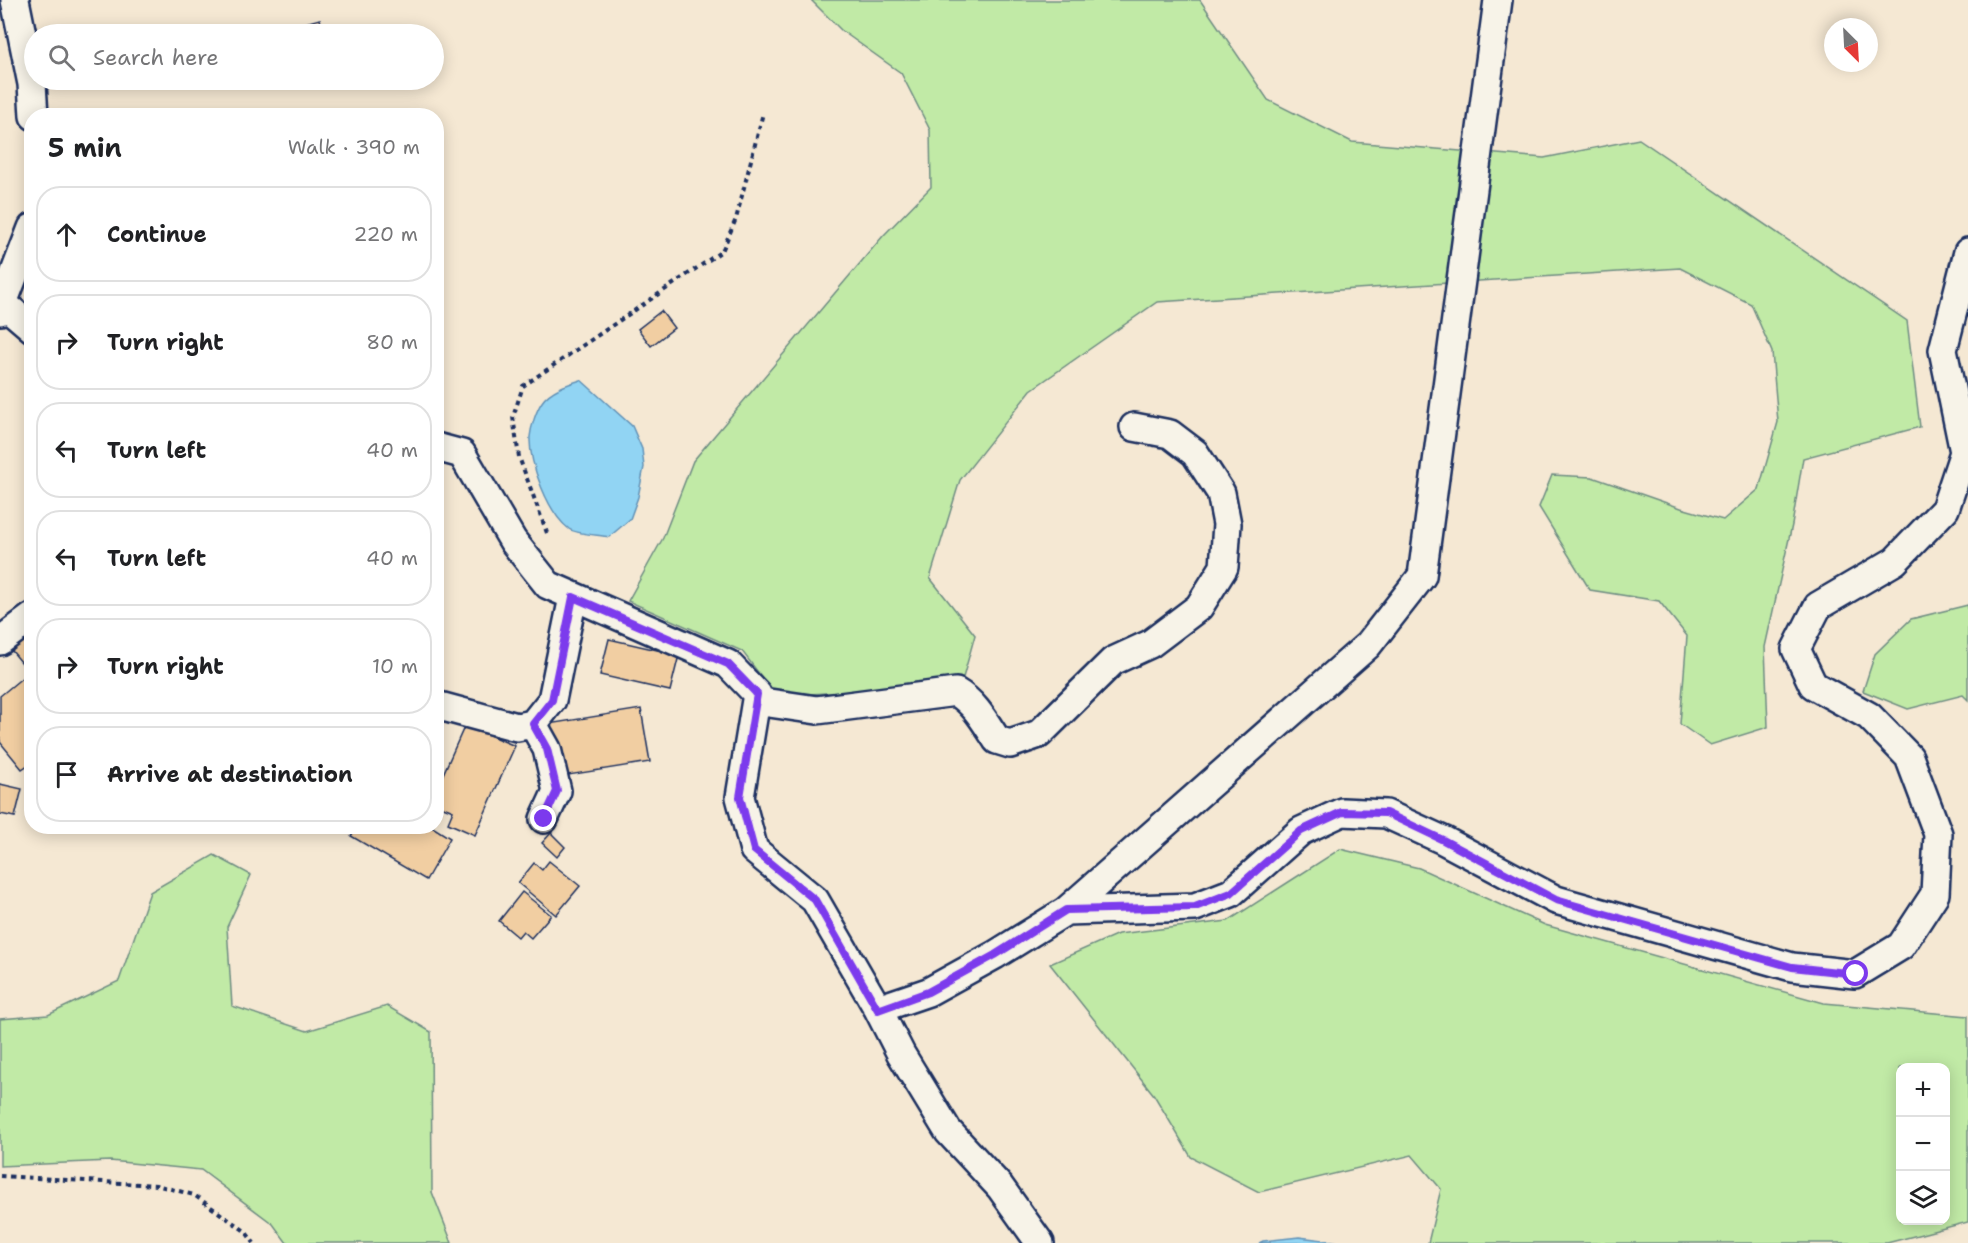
<!DOCTYPE html>
<meta charset="utf-8">
<style>
body{margin:0;font-family:"Shantell Sans",sans-serif;background:#f6f6f6;color:#202124}
.controls{position:absolute;right:18px;bottom:18px;display:grid;overflow:hidden;border-radius:12px;box-shadow:0 3px 15px #0003}
.controls button{width:54px;height:54px;display:grid;place-items:center;padding:0;border:0;border-bottom:2px solid #e0e0e0;background:#fff;color:#202124;font:30px sans-serif}
.compass{position:absolute;left:1824px;top:18px;width:54px;height:54px;border-radius:50%;background:#fff;box-shadow:0 3px 15px #0003;rotate:156deg}
.stop{position:absolute;width:18px;height:18px;margin:-14px;border:4px solid #7c3aed;border-radius:50%;background:#fff}
.stop.end{background:#7c3aed;border-color:#fff;box-shadow:0 2px 6px #0008}
.list{margin:0;padding:0;list-style:none}
h2{display:flex;justify-content:space-between;align-items:center;height:78px;margin:0;padding:0 24px;font-size:26px}
h2 small{font-size:20px;font-weight:400;color:#757577}
.list li{display:grid;grid-template-columns:39px 1fr auto;gap:18px;align-items:center;box-sizing:border-box;height:96px;margin:0 12px 12px;padding:0 12px;border:2px solid #e0e0e0;border-radius:24px}
.list b{display:block;font-size:22px;white-space:nowrap}
.list em{font-size:20px;font-style:normal;color:#757577}
.icon{flex:none;width:33px;height:33px;fill:none;stroke:currentColor;stroke-width:2;stroke-linecap:round;stroke-linejoin:round}
.map{position:relative;flex:none;width:1968px;height:1243px;overflow:hidden}
.search{position:absolute;background:#fff;box-shadow:0 3px 15px #0003;left:24px;top:24px;width:420px;height:66px;display:flex;align-items:center;gap:15px;box-sizing:border-box;padding:0 21px;border-radius:33px;color:#757577;font-size:22px}
.panel{position:absolute;background:#fff;box-shadow:0 3px 15px #0003;left:24px;top:108px;width:420px;height:726px;border-radius:24px}
.map>svg:first-child{display:block}
.green{fill:#c1eaa6;stroke:#6e8c82;stroke-width:1.5;fill-rule:evenodd}
.water{fill:#91d4f3;stroke:#6292b7;stroke-width:1.5}
.building{fill:#f1cea2;stroke:#1b2f5e;stroke-width:1.5}
.lines{fill:none;stroke-linecap:round;stroke-linejoin:round}
.street-casing{stroke:#1b2f5e;stroke-width:32}
.path{stroke:#1b2f5e;stroke-width:4;stroke-dasharray:4.5 4.5;stroke-linecap:butt}
.street{stroke:#f7f3e8;stroke-width:27}
.route{stroke:#7c3aed;stroke-width:8}
</style>
<div class="map">
<svg width="1968" height="1243" viewBox="0 0 1968 1243">
<rect width="100%" height="100%" fill="#f5e8d3"/>
<filter id="ink" filterUnits="userSpaceOnUse"><feTurbulence type="fractalNoise" baseFrequency=".0167" numOctaves="2"/><feDisplacementMap in="SourceGraphic" scale="12" xChannelSelector="R" yChannelSelector="G"/><feConvolveMatrix kernelMatrix="1 2 1 2 8 2 1 2 1" color-interpolation-filters="sRGB"/></filter>
<g filter="url(#ink)">
<path class="green" d="M 811,0 L 1200,0 L 1268,100 L 1352,142 L 1544,158 L 1639,139 L 1907,321 L 1920,427 L 1803,458 L 1792,525 L 1765,647 L 1768,727 L 1710,745 L 1680,724 L 1687,636 L 1659,601 L 1590,590 L 1539,507 L 1552,475 L 1592,477 L 1681,508 L 1723,520 L 1759,489 L 1778,422 L 1772,352 L 1751,304 L 1680,268 L 1157,302 L 1031,390 L 960,480 L 930,578 L 975,635 L 961,685 L 776,696 L 742,651 L 628,601 L 663,538 L 693,461 L 883,236 L 931,187 L 930,130 L 901,73 L 842,31 Z
M 1968,605 L 1968,700 L 1963,695 L 1908,709 L 1863,691 L 1875,654 L 1911,619 Z
M 1340,849 L 1419,868 L 1545,925 L 1824,1003 L 1968,1016 L 1968,1222 L 1887,1243 L 1428,1243 L 1441,1189 L 1412,1155 L 1259,1192 L 1191,1157 L 1154,1095 L 1050,964 L 1118,934 L 1228,921 ZM 1900,1068 L 1946,1068 L 1946,1220 L 1900,1220 Z
M 214,855 L 251,875 L 227,927 L 232,1006 L 307,1031 L 387,1006 L 431,1032 L 432,1192 L 452,1243 L 287,1243 L 273,1224 L 201,1170 L 110,1161 L 0,1166 L 0,1019 L 48,1015 L 119,981 L 150,892 Z"/>
<path class="water" d="M 581,380 L 632,426 L 642,449 L 644,467 L 638,497 L 630,519 L 609,537 C 599,535 576,534 569,529 C 548,513 529,463 530,437 C 531,427 536,411 542,402 C 550,390 568,384 581,380 Z
M 1299,1237 L 1339,1242 L 1339,1243 L 1259,1243 L 1263,1241 Z"/>
<path class="building" d="M 320,19 L 324,34 L 298,34 L 295,26 Z
M 661,311 L 674,328 L 651,346 L 638,329 Z
M 32,625 L 32,675 L 7,645 Z
M 609,639 L 679,655 L 670,691 L 600,675 Z
M 29,672 L 32,676 L 32,762 L 22,769 L 0,742 L 0,696 Z
M 641,709 L 650,762 L 556,777 L 548,724 Z
M 465,725 L 515,746 L 475,835 L 448,823 L 453,811 L 436,804 L 436,790 Z
M 0,784 L 22,789 L 15,817 L 0,814 Z
M 357,826 L 431,826 L 450,838 L 426,880 L 351,836 Z
M 551,833 L 565,847 L 557,857 L 542,843 Z
M 549,861 L 580,886 L 556,915 L 518,883 L 534,863 L 542,870 Z
M 522,892 L 551,915 L 531,938 L 523,931 L 518,937 L 499,921 Z"/>
<g class="lines">
<g class="street-casing">
<path id="street" d="M 15,0 L 32,84 L 34,116
M 4,304 L 32,328
M 0,311 L 32,228
M 436,447 L 462,454 L 513,541 L 548,585 L 728,664 L 757,694 L 740,797 L 754,850 L 815,900 L 878,1009 L 901,1054 L 948,1131 L 1000,1187 L 1040,1243
M 0,641 L 32,617
M 756,701 L 817,710 L 956,692 C 975,703 985,722 997,740 L 1010,744 L 1039,734 L 1113,661 L 1150,644 L 1199,607 L 1224,567 L 1227,524 L 1221,493 L 1195,453 L 1170,434 L 1134,427
M 436,705 L 517,727 L 533,724 L 552,700 L 573,597
M 533,724 L 547,749 L 557,791 L 544,819
M 1066,911 L 1368,645 L 1422,576 L 1498,0
M 878,1009 L 928,992 L 995,955 L 1066,911 L 1195,907 L 1231,893 L 1301,831 L 1342,812 L 1386,814 L 1443,840 L 1556,900 L 1792,967 L 1855,974 L 1901,946 L 1935,894 L 1938,834 L 1909,757 L 1869,716 L 1813,685 L 1796,649 L 1818,606 L 1895,561 L 1945,509 L 1964,452 L 1943,350 L 1968,252"/>
</g>
<path class="path" d="M 547,533 L 519,457 L 513,417 L 523,386 L 722,251 L 736,219 L 763,113
M 0,1176 L 156,1185 L 194,1195 L 245,1231 L 254,1243"/>
<use href="#street" class="street"/>
</g>
</g>
<g class="lines" filter="url(#ink)">
<path class="route" d="M 544,819 L 557,791 L 547,749 L 533,724 L 552,700 L 573,597 L 728,664 L 757,694 L 740,797 L 754,850 L 815,900 L 878,1010 L 928,992 L 995,955 L 1066,910 L 1195,907 L 1231,893 L 1301,831 L 1342,812 L 1386,813 L 1443,840 L 1556,900 L 1792,967 L 1856,974"/>
</g>
</svg>
<div class="controls">
<button>+</button>
<button>−</button>
<button><svg class="icon" aria-label="layers" viewBox="0 0 24 24"><path d="M12 4l9 5-9 5-9-5zM3 14l9 5 9-5"/></svg></button>
</div>
<svg class="compass" viewBox="-18 -18 36 36"><path d="M0-13l5 13h-10z" fill="#e53935"/><path d="M0 13l5-13h-10z" fill="#757577"/></svg>
<div class="stop" style="left:1856px;top:974px"></div>
<div class="stop end" style="left:544px;top:819px"></div>
<div class="search"><svg class="icon" aria-label="search" viewBox="0 0 24 24"><circle cx="10" cy="10" r="6"/><path d="M15 15l6 6"/></svg>Search here</div>
<section class="panel">
<h2>5 min<small>Walk · 390 m</small></h2>
<ul class="list">
<li><svg class="icon" aria-label="ahead" viewBox="0 0 24 24"><path d="M12 20V5M6 11l6-6 6 6"/></svg><div><b>Continue</b></div><em>220 m</em></li>
<li><svg class="icon" aria-label="right" viewBox="0 0 24 24"><path d="M7 20v-9h11M14 6l5 5-5 5"/></svg><div><b>Turn right</b></div><em>80 m</em></li>
<li><svg class="icon" aria-label="left" viewBox="0 0 24 24"><path d="M17 20v-9H6M10 6l-5 5 5 5"/></svg><div><b>Turn left</b></div><em>40 m</em></li>
<li><svg class="icon" aria-label="left" viewBox="0 0 24 24"><path d="M17 20v-9H6M10 6l-5 5 5 5"/></svg><div><b>Turn left</b></div><em>40 m</em></li>
<li><svg class="icon" aria-label="right" viewBox="0 0 24 24"><path d="M7 20v-9h11M14 6l5 5-5 5"/></svg><div><b>Turn right</b></div><em>10 m</em></li>
<li><svg class="icon" aria-label="arrive" viewBox="0 0 24 24"><path d="M6 21V4h12l-3 4 3 4H6"/></svg><div><b>Arrive at destination</b></div></li>
</ul>
</section>
</div>
